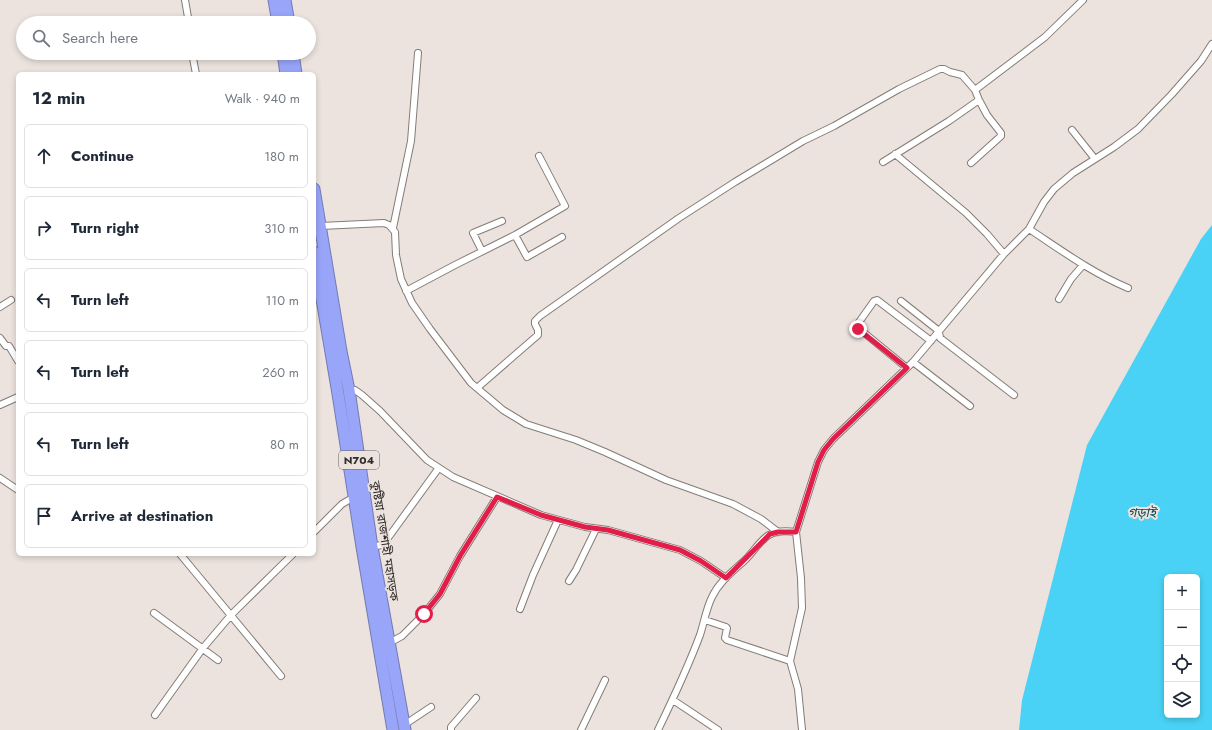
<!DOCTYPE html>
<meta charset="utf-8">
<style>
body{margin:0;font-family:Jost,"Noto Sans Bengali",sans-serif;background:#f2f2f3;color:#1f2937}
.controls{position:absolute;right:12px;bottom:12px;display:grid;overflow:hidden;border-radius:6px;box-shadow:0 2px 6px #0003}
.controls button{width:36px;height:36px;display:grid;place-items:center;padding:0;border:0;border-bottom:1px solid #e0e1e3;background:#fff;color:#1f2937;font:20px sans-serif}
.stop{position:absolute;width:12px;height:12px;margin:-9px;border:3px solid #e11d48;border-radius:50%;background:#fff}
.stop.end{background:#e11d48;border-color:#fff;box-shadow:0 1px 4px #0008}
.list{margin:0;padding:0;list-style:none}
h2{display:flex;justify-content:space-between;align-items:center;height:52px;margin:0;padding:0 16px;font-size:17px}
h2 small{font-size:13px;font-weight:400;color:#747a83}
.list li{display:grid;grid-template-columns:26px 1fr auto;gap:12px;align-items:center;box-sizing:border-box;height:64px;margin:0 8px 8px;padding:0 8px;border:1px solid #e0e1e3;border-radius:6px}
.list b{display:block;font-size:15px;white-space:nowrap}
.list em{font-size:13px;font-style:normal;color:#747a83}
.icon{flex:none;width:22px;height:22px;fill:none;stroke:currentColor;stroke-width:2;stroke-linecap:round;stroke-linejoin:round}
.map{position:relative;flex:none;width:1212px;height:730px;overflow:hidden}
.search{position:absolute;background:#fff;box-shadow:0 2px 6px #0003;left:16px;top:16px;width:300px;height:44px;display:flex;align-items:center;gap:10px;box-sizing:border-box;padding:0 14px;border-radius:22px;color:#747a83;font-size:15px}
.panel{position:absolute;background:#fff;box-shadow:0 2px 6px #0003;left:16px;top:72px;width:300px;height:484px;border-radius:6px}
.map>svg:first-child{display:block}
.water{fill:#49d2f5;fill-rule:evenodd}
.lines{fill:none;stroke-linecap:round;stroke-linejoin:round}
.street-casing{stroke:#847c77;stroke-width:8}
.highway-casing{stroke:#747ab0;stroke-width:13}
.street{stroke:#fff;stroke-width:6}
.highway{stroke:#99a5f9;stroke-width:11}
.route{stroke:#e11d48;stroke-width:5}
.labels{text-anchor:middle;stroke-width:4;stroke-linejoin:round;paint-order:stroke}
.shield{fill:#ece3de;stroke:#67625f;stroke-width:1}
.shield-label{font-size:11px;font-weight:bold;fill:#2e2b29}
.street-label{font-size:12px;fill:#2e2b29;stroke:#ece3de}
.water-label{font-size:13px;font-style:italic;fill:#064453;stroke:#ece3de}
</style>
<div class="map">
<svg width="1212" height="730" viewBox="0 0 1212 730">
<rect width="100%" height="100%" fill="#ece3de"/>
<path class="water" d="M 1212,225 L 1212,730 L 1019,730 L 1022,700 L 1087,445 L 1201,239 ZM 1167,577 L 1197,577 L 1197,715 L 1167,715 Z"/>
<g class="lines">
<g class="street-casing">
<path id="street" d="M 185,0 L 189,23
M 192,53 L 196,74
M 1072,130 L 1095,159
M 895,154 L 966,213 L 987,234 L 1004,254
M 883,162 L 949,121 L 979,100 L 975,90 L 1045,37 L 1083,0
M 971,163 L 1001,136 L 1001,133 L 987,115 L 979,100
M 321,226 L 384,223 L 389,225 L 395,232 L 396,255 L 401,279 L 412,303 L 430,329 L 471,383 L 503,410 L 526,424 L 576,440 L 605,452 L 666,480 L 733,504 L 761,519 L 778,532
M 393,228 L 411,141 L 418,53
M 1029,229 C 1061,250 1092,273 1128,288
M 515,235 L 527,257 L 562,237
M 482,251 L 473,233 L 502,221
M 406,291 L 455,265 L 515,235 L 565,206 L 539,156
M 1059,299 L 1071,279 L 1083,265
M 901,301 L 939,331 L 940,338 L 1014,395
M 0,307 L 11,300
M 0,338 L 6,346 L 9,346 L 18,361
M 913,362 L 970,406
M 907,368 L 857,327 L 857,325 L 874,301 L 877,300 L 931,341
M 477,388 L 538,335 L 538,330 L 535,324 L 535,321 L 540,316 L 679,218 L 735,182 L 803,141 L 834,126 L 899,89 L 940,69 L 944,69 L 950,72 L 962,75 L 975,90
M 349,390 L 355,390 L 362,395 L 380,411 L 427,460 L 453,477 L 541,515 L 585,527 L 608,530 L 680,550 L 701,561 L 726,578
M 0,405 L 18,397
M 0,478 L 18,490
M 314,532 L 342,504 L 354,497
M 796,532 L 801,578 L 802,608 L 790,661 L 798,689 L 802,730
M 372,547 L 381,545 L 385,542 L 438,469
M 180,554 L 281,676
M 569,581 L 576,570 L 596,529
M 520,609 L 533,575 L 558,520
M 154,613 L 218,660
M 705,620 L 726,627 L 727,628 L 725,638 L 727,640 L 790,661
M 389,643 L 402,636 L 424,614 L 440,594 L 460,556 L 497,497
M 673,700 L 718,730
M 155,715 L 203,648 L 231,615 L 293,554
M 404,725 L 431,707
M 451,730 L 451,727 L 476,698
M 581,730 L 605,680
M 658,730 C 673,699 688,667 700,635 C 704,623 706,609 712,597 C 719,582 732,572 744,561 C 753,553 759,541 769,535 C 777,530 788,531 796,532 L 818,462 L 824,450 L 833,439 L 913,362 L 1004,254 L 1029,229 L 1044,202 L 1054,189 L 1073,173 L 1114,147 L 1138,129 L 1172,94 L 1201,61 L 1212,44"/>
</g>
<g class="highway-casing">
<path id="highway" d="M 274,0 L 278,23
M 285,0 L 289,23
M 283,53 L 286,74
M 293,53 L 296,74
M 314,189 L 341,351 L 349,390 L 372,547 L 405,730
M 314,252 L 338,394 L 362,547 L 393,730"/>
</g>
<use href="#street" class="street"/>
<use href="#highway" class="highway"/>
</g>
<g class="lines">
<path class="route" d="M 424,614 L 440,594 L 460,556 L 497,497 L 541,515 L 585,527 L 608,530 L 680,550 L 701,561 L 726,578 L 770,534 L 778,532 L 796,532 L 818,462 L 824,450 L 833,439 L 907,368 L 858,329"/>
</g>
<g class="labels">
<rect class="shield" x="339" y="451" width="40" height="18" rx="3"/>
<g class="shield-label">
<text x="359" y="464">N704</text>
</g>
<g class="street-label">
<text transform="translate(385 541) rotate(81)" y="4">কুষ্টিয়া রাজশাহী মহাসড়ক</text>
</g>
<g class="water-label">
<text x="1142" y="517">গড়াই</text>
</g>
</g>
</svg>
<div class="controls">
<button>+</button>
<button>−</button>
<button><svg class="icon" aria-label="locate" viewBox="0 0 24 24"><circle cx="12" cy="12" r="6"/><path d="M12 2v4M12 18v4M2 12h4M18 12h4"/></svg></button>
<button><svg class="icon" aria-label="layers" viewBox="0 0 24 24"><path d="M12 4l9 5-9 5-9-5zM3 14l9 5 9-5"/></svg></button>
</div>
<div class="stop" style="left:424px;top:614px"></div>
<div class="stop end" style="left:858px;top:329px"></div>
<div class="search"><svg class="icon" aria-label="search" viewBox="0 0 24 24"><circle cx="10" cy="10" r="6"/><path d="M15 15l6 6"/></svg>Search here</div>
<section class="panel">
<h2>12 min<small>Walk · 940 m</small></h2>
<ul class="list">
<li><svg class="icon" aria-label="ahead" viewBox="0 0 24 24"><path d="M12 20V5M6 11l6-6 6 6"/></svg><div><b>Continue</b></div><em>180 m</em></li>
<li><svg class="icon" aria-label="right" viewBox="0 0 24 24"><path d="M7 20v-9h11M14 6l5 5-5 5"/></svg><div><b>Turn right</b></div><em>310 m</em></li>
<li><svg class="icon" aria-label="left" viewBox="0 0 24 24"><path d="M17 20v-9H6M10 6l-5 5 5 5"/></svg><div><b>Turn left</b></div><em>110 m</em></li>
<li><svg class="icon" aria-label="left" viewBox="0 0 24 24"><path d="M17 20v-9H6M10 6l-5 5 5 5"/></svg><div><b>Turn left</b></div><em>260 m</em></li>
<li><svg class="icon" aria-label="left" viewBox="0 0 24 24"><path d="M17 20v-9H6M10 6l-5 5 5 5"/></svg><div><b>Turn left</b></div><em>80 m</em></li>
<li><svg class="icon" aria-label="arrive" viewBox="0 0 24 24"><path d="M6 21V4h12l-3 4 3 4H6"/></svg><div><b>Arrive at destination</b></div></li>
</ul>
</section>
</div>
